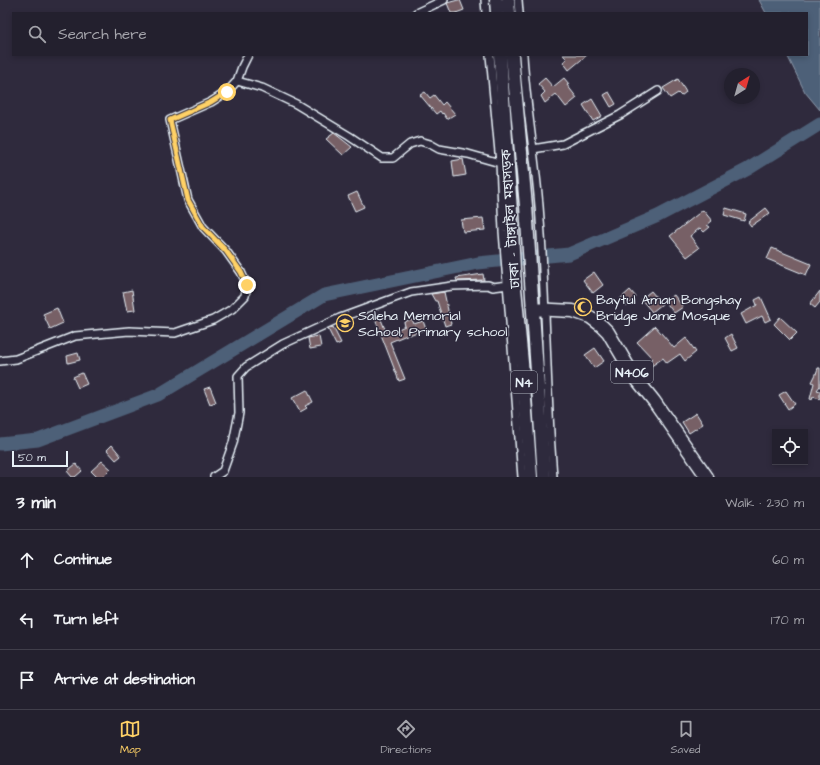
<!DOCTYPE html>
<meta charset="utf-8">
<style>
body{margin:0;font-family:"Architects Daughter","Noto Sans Bengali",sans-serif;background:#2b2836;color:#f1f3f6}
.controls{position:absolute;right:12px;bottom:12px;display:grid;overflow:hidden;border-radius:0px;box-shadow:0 2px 6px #0003}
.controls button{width:36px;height:36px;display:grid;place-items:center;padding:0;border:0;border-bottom:1px solid #403e4a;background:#23202e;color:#f1f3f6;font:20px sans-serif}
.compass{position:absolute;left:724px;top:68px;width:36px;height:36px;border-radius:50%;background:#23202e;box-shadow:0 2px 6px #0003;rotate:37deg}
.scale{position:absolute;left:12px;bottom:10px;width:56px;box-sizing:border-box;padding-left:4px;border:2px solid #e8f1f8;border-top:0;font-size:11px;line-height:14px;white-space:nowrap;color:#e8f1f8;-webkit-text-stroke:3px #2f2a3d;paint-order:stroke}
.stop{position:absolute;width:12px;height:12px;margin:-9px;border:3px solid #ffd166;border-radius:50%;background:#fff}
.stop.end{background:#ffd166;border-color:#fff;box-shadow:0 1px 4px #0008}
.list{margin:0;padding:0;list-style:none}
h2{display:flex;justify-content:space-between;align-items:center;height:52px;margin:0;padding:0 16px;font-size:17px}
h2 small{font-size:13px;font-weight:400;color:#a3a3aa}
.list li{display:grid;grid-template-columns:26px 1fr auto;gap:12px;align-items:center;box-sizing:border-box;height:60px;padding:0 16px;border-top:1px solid #403e4a}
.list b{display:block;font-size:15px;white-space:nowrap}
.list em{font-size:13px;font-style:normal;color:#a3a3aa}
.icon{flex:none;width:22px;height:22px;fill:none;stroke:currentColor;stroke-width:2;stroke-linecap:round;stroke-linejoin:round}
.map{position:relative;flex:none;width:820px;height:477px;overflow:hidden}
.search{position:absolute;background:#23202e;box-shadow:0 2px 6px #0003;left:12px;right:12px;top:12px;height:44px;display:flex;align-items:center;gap:10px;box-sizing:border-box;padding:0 14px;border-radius:0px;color:#a3a3aa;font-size:15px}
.sheet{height:232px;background:#23202e}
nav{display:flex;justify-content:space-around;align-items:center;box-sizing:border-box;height:56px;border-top:1px solid #403e4a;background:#23202e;font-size:11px;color:#a3a3aa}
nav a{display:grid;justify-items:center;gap:2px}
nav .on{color:#ffd166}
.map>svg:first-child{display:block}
.water{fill:#4e6078;stroke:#8c9aab}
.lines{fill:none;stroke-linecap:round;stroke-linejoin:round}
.river{stroke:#4e6078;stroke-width:13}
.building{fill:#776066;stroke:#e8f1f8}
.minor-casing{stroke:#e8f1f8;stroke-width:10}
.trunk-casing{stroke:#e8f1f8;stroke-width:15}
.minor{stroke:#2f2a3d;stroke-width:7}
.trunk{stroke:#2f2a3d;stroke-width:12}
.route{stroke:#ffd166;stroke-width:5}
.labels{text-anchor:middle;stroke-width:3;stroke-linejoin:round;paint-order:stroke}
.shield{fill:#2f2a3d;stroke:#b0b5c0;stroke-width:1}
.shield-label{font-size:13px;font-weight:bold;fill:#e8f1f8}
.street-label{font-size:14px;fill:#e8f1f8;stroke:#2f2a3d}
.poi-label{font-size:14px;fill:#e8f1f8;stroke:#2f2a3d;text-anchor:start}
</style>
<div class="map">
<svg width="820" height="477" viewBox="0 0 820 477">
<rect width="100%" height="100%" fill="#2f2a3d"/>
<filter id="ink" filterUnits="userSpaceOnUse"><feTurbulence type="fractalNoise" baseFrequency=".025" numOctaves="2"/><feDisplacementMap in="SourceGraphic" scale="8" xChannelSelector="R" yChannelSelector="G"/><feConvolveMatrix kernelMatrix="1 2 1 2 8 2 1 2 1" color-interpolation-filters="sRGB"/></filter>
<g filter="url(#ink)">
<path class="water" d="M 759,0 L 820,0 L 820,110 L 805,92 L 787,55 L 807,55 L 807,13 L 766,13 Z"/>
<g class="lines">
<path class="river" d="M 0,444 L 38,440 L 158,395 L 324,295 L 478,263 L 569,254 L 658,216 L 748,169 L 820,124"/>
</g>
<path class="building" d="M 458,0 L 460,0 L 464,10 L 456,13 L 451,13 L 447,3 Z
M 563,55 L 587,55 L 569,70 L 563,62 L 567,59 Z
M 545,78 L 553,87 L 564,78 L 569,84 L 567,85 L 577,98 L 566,107 L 556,94 L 545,103 L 541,96 L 545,92 L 538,84 Z
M 678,79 L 686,92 L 681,96 L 678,93 L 670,98 L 663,88 Z
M 425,92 L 430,98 L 434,95 L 442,105 L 445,102 L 455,114 L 447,119 L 443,113 L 442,114 L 440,111 L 436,114 L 420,95 Z
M 609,92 L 616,104 L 611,107 L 604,95 Z
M 592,99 L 602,116 L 593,121 L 583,105 Z
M 334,133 L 352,147 L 343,155 L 326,139 Z
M 463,159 L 466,175 L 454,177 L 452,161 Z
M 357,192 L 364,207 L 355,211 L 348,196 Z
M 726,208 L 746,214 L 744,221 L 724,215 Z
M 766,208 L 770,213 L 751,226 L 748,222 Z
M 703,210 L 712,221 L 707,225 L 710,227 L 704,232 L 700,228 L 690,236 L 699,248 L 687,257 L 670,236 Z
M 483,218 L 485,230 L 463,232 L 461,220 Z
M 772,248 L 811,264 L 806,275 L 767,259 Z
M 594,272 L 603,285 L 593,293 L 583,280 Z
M 483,274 L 484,280 L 457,281 L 456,278 Z
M 132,290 L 135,310 L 127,311 L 123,292 Z
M 630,290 L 636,297 L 627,306 L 620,299 Z
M 651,291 L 662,304 L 652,312 L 641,299 Z
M 820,291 L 820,302 L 815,308 L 810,304 Z
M 444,292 L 451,324 L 445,326 L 437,301 L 435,301 L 431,294 Z
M 674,295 L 683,307 L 674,313 L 665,301 Z
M 761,297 L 771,319 L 765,322 L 762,316 L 746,324 L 741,314 L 757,305 L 755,300 Z
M 57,308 L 63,323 L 50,329 L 43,314 Z
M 380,317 L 387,334 L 405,326 L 404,322 L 412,319 L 414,324 L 423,321 L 426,329 L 409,335 L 409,334 L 390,342 L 405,379 L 399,381 L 375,319 Z
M 780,317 L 797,333 L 790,340 L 774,324 Z
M 655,326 L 674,348 L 686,338 L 696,352 L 685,361 L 680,354 L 667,363 L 663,358 L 650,367 L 647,363 L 653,359 L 637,342 Z
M 333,327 L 341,343 L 336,345 L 328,329 Z
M 731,334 L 738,348 L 732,351 L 725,338 Z
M 319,336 L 321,347 L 310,349 L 308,338 Z
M 595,348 L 604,361 L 594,368 L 585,355 Z
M 78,353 L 80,360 L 68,363 L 67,356 Z
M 818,368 L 820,368 L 820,386 L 817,390 L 820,391 L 820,399 L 813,397 L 812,400 L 810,399 L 814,383 L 812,382 L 816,374 Z
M 82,373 L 87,384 L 78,388 L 73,377 Z
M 210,387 L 216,402 L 210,404 L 204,389 Z
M 307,390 L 313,402 L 305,406 L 307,408 L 300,412 L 292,398 Z
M 786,391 L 795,404 L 788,409 L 779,395 Z
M 696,413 L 703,424 L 689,433 L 682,422 Z
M 112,445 L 121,456 L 116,460 L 107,450 Z
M 102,461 L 111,469 L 103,477 L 97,477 L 91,471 Z
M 76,464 L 82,471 L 75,477 L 72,477 L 67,471 Z"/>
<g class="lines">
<g class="minor-casing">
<path id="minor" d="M 485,0 L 486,13
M 518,0 L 519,13
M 416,13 L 444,0
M 490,55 L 500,163 L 503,231 L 522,477
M 523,55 C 526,106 535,155 539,206 C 545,281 546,358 550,433
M 237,81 L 262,88 L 296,104 L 349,136 L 382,158 L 393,158 L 410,144 L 420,141 L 430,144 L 439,149 L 468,154 L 500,163
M 533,149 L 563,144 L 620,115 L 658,91
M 0,361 L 16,359 L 75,336 L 129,331 L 175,333 L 213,320 L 232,309 L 245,296 L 247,285 L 241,272 L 226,251 L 203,227 L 188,200 L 170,120 L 211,102 L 227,92 L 237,81 L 242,67 L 248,55
M 547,432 L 550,433 L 553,477
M 214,477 L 223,471 L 233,443 L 239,413 L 238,376 L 246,367 L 283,344 L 340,318 L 411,292 L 452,286 L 488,285 L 493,287 L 508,285"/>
</g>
<g class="trunk-casing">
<path id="trunk" d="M 496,0 L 497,13
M 508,0 L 509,13
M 500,55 L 511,211 L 515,288 L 523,373 L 531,477
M 512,55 L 526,206 L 544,477
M 533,309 L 573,311 L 590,317 L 602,326 L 608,332 L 634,376 L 654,401 L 707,477"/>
</g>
<use href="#minor" class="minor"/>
<use href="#trunk" class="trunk"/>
</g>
</g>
<g class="lines" filter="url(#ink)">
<path class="route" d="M 227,92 L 211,102 L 170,120 L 188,200 L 203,227 L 226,251 L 241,272 L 247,285"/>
</g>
<defs>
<g id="mosque-ring" transform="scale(0.9)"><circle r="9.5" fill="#2f2a3d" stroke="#ffd166" stroke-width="1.5"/><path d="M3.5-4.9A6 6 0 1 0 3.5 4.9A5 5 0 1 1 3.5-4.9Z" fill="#ffd166"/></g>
<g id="school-ring" transform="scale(0.9)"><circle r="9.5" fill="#2f2a3d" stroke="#ffd166" stroke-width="1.5"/><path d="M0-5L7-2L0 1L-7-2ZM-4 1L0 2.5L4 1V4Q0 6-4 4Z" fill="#ffd166"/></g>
</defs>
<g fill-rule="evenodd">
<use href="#mosque-ring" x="583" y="307"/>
<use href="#school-ring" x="345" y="323"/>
</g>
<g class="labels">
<g class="shield">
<rect x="611" y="361" width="42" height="22" rx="3"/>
<rect x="511" y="371" width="26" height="22" rx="3"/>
</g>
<g class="shield-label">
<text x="632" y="377">N406</text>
<text x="524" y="387">N4</text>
</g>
<g class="street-label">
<text transform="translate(510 219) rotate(-94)" y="5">ঢাকা - টাঙ্গাইল মহাসড়ক</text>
</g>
<g class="poi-label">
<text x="596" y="304">Baytul Aman Bongshay<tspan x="596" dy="16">Bridge Jame Mosque</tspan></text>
<text x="358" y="320">Saleha Memorial<tspan x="358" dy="16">School, Primary school</tspan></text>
</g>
</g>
</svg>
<div class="controls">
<button><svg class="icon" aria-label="locate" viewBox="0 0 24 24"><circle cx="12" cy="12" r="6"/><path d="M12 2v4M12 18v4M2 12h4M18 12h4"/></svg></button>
</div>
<svg class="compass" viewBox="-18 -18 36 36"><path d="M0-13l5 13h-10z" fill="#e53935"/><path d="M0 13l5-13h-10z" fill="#a3a3aa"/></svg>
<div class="scale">50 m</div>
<div class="stop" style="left:227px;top:92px"></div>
<div class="stop end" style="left:247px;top:285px"></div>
<div class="search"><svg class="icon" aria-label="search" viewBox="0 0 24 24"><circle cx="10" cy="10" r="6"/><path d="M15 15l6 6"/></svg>Search here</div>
</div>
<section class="sheet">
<h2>3 min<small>Walk · 230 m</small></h2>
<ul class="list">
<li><svg class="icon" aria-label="ahead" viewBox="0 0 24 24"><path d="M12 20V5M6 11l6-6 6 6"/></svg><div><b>Continue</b></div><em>60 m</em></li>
<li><svg class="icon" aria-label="left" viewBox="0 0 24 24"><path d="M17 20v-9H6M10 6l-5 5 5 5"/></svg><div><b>Turn left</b></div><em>170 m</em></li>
<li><svg class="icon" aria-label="arrive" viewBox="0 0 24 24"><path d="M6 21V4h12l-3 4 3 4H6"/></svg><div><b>Arrive at destination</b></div></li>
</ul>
</section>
<nav>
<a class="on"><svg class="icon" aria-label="map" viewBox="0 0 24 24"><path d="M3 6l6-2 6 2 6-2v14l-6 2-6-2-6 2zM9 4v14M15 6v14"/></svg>Map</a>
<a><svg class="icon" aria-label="directions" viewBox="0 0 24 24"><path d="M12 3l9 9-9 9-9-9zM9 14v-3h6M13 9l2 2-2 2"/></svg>Directions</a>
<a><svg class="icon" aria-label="saved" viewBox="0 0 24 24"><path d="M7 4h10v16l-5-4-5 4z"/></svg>Saved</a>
</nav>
